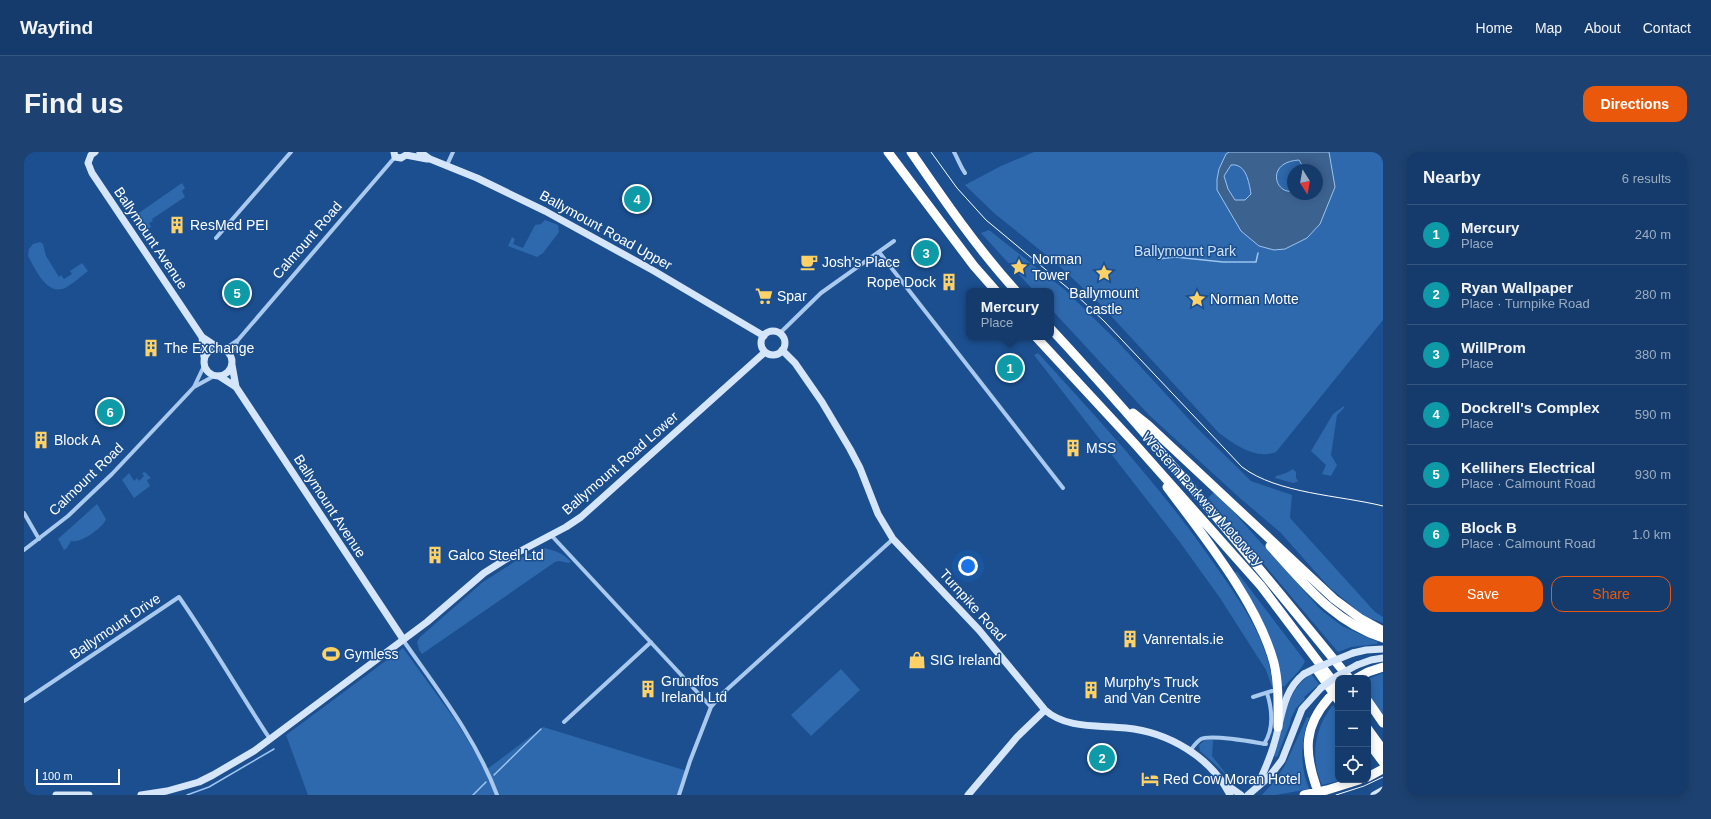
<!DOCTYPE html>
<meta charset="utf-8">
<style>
body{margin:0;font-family:Helvetica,sans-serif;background:#1d4271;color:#f1f3f6}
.controls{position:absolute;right:12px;bottom:12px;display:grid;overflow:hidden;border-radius:8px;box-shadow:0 2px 10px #0003}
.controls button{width:36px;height:36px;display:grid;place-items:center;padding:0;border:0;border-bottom:1px solid #33557e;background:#143b6b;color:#f1f3f6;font:20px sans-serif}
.compass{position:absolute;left:1263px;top:12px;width:36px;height:36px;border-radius:50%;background:#143b6b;box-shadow:0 2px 10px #0003;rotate:169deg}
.scale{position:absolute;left:12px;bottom:10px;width:84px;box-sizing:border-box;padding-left:4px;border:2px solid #fff;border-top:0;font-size:11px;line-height:14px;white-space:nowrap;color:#fff;-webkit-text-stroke:3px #1b4f8f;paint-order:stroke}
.you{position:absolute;left:944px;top:414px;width:14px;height:14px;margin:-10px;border:3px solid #fff;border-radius:50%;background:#1a73e8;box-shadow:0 0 0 6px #1a73e833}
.badge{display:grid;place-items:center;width:26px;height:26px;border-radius:50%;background:#ea580c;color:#fff;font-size:13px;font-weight:700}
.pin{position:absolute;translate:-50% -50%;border:2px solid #fff;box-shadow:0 1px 4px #0006}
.popup{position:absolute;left:942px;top:136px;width:88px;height:52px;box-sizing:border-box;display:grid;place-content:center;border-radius:8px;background:#143b6b;filter:drop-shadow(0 1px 3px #0005);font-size:13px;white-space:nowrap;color:#9dadc1}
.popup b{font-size:15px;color:#f1f3f6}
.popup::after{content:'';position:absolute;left:50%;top:100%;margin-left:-8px;border:8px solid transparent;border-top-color:#143b6b}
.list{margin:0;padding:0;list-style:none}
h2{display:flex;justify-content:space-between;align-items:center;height:52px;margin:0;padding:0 16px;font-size:17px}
h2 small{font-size:13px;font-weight:400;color:#9dadc1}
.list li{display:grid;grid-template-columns:26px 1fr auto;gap:12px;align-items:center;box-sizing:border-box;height:60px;padding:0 16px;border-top:1px solid #33557e}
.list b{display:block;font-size:15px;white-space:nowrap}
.list p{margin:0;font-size:13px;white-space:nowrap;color:#9dadc1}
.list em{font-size:13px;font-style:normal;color:#9dadc1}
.actions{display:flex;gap:8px;padding:12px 16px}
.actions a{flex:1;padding:9px 0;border:1px solid #ea580c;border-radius:12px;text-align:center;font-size:14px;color:#ea580c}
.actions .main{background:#ea580c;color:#fff}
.icon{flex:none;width:22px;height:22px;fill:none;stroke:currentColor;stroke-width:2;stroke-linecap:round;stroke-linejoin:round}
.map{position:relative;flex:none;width:1359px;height:643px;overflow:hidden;border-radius:12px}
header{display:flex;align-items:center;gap:24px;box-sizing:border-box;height:56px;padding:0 20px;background:#143b6b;border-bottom:1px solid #33557e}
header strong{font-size:19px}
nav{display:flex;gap:22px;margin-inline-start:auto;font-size:14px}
.intro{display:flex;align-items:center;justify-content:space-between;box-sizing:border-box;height:96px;padding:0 24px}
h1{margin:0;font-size:28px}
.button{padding:10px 18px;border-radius:12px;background:#ea580c;color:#fff;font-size:14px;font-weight:700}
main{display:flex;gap:24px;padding:0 24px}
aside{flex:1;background:#143b6b;border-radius:12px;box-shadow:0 2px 10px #0003}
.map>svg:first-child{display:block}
.green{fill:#2e69ad;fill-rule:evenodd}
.water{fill:#3c6290;stroke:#9cc4f0;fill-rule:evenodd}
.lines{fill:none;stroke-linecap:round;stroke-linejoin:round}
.stream{stroke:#9cc4f0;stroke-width:1.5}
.street{stroke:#a9c9ee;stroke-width:4}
.secondary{stroke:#d6e6fa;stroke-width:7}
.highway{stroke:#fff;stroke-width:9}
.tram{stroke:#fff;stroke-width:1}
.secondary-bridge{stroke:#d6e6fa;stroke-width:7}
.highway-bridge{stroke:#fff;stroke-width:9}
.labels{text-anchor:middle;stroke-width:3;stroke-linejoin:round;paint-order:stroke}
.poi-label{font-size:14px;fill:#fff;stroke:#1b4f8f;text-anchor:start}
.street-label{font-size:14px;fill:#fff;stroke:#1b4f8f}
.park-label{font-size:14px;fill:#cfe3fa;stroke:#1b4f8f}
</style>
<header>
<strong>Wayfind</strong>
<nav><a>Home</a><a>Map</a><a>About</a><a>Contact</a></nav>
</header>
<div class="intro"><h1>Find us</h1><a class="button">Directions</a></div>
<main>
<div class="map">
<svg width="1359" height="643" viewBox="0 0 1359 643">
<rect width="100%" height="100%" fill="#1b4f8f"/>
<path class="green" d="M 1010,0 L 1359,0 L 1359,168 L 1252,300 C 1231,308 1212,293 1195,281 L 1076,152 L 1032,111 L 970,61 L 941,33 L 977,14 ZM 1269,18 L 1293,18 L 1293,42 L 1269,42 Z
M 158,31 L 161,36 L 158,39 L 161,45 L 128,67 L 129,69 L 125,71 L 127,75 L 119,80 L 109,65 Z
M 521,68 L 534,73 L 535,80 L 519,101 L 513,105 L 484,94 L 488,85 L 491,87 L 489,92 L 499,96 L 511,73 L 517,72 Z
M 965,78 L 1041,138 L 1093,189 L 1173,276 L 1227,329 L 1268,343 L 1266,366 L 1351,460 L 1359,465 L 1359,471 L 1340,464 L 1305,435 L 1256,380 L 1217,347 L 1125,263 L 1027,157 L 1027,139 L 1010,139 L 957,81 Z
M 16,90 L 19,92 L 22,104 L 35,125 L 37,123 L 40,127 L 48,122 L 46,119 L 58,111 L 64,119 C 57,124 49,132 41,136 C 22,144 11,116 4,104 L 5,97 L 9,92 Z
M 1014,201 C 1076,269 1139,337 1191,413 C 1217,450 1247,492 1249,538 L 1242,518 L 1196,446 L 1155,389 L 1010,203 Z
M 1320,254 L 1320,256 L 1313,263 L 1307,303 L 1313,313 L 1307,324 L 1298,322 L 1302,313 L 1287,299 L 1309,262 Z
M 1269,317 L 1272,320 L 1272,326 L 1274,329 L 1273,330 L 1269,331 L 1251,326 L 1252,324 L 1262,321 Z
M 121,320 L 127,326 L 123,328 L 126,334 L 110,346 L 98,328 L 105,321 L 110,329 L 113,326 L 115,329 L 120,324 L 118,321 Z
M 1191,339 L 1296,457 L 1318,474 L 1354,490 L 1353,492 L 1327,495 L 1314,500 L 1184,346 Z
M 73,352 L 82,367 C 79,376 56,392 47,389 L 43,396 L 40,398 L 34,387 Z
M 521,396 C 532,400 537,399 547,410 L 545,411 L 535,409 L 531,410 L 398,502 L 395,498 L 393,490 L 396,485 L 459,430 L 498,405 Z
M 1210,420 L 1213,420 L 1281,509 C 1280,515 1265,529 1260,535 L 1257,533 L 1255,512 L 1243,480 Z
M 379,496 L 432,569 L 462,618 L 519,575 L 663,619 L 655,643 L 284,643 L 262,583 Z
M 817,517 L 836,538 L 787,584 L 767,563 Z
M 1359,521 L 1359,564 L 1344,540 L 1344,527 Z
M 1287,522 L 1295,532 L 1280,545 L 1281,547 L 1272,556 L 1267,566 L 1266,572 L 1253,605 L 1250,604 C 1261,574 1258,542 1287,522 Z
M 1309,553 L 1314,560 L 1314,628 L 1318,628 L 1298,633 C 1286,606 1290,576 1309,553 Z
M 1283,565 L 1285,566 C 1276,589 1276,614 1285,637 L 1252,643 L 1238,643 L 1253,626 L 1261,613 Z
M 1181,588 L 1189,588 L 1188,604 L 1210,632 L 1195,616 L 1176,599 L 1175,593 Z"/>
<path class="water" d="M 1205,0 L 1305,0 L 1311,35 L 1296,72 L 1283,86 L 1261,97 L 1250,98 L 1235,94 L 1217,79 L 1193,38 L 1193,27 L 1195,17 L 1202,2 ZM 1275,8 L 1281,18 L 1293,18 L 1293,42 L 1269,42 L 1269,39 C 1251,43 1241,10 1275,8 ZM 1207,13 C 1222,11 1225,30 1227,42 L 1221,48 L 1211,48 L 1204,37 L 1200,24 Z"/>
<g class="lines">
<path class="stream" d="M 1134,107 L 1151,105 L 1199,110 L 1232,110 L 1234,101
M 470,623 L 517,577
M 163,643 L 185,635 L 250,597
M 449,643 L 462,630"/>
<path class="street" d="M 930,0 C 934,7 936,14 941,21
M 423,13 L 429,0
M 192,86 L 267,0
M 855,100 L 1039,336
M 756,181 L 797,141 L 870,89
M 201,197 L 214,188 L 371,5
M 207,203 L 214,188
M 170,235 L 180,214
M 0,361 L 15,387
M 527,383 L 687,555
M 0,398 L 44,364 L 88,322 L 170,235 L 190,224
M 379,488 C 413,537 452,586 473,643
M 1229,545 L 1248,539
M 0,549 L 155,445 C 187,491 215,540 246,587
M 540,570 L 627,490
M 1240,592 C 1250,577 1248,557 1243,541
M 1166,599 C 1169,595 1173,589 1177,587 C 1187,582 1229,590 1242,592
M 655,643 L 666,609 L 687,555 L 698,542 L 869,387"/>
<path class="secondary" d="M 71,0 L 67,3 L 64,11 L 68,21 L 178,185 L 193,195
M 370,0 L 371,5 L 377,6 L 382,3 L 403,7
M 396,0 L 406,7 L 453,26 L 521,59 L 630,119 L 740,184
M737 191a12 12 0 1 1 24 0a12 12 0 1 1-24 0Z
M 178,185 L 180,205
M180 210a14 14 0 1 1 28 0a14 14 0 1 1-28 0Z
M 758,198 L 771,211 L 798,250 L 826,297 L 836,316 L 854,362 L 869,387 L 955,478 L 1021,558 C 1042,577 1075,573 1102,576 C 1144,580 1187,605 1206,643
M 208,213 L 212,235
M 195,224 L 212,235 L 379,487
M 1329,501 L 1342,498 L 1359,497
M 1333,513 L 1347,508 L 1359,506
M 1199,630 L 1217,643
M 1233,635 C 1239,621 1246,607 1250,592 C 1258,567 1258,539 1280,522
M 32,643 L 65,643
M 117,643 L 143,639 L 175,630 L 189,623 L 230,599 L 403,470 L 460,421 L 487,404 L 542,375 L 557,365 L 741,200
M 944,643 L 993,585 L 1021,558
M 1224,643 L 1245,625 L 1258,608 L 1278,557 L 1297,536
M 1350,643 L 1359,638"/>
<path class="highway" d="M 864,0 L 950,114 L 972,139
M 887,0 C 920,48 953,96 992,139
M 1027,177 C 1131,289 1228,407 1325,526
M 1012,185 L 1111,292 L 1237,434 L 1314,536
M 1109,261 L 1124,273 L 1310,447 L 1337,467 L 1359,479
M 1143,335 C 1180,385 1234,451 1250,511 C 1255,532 1254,553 1254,575
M 1246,394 C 1281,432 1308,469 1359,486
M 1293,518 L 1314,548
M 1333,526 L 1344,520 L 1359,515
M 1344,549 L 1359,571
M 1344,577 L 1359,598
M 1344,590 L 1359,610
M 1344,625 L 1359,617
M 1292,634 C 1280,599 1280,574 1305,546
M 1280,643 L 1303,638 L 1335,628"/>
<path class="tram" d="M 907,0 L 933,36 L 962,68 L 1051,142 L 1080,169 L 1218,315 C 1254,342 1315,343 1359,354
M 1312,643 L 1340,634 L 1359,625"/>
<path class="secondary-bridge" d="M 1280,522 L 1292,516 L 1329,501
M 1297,536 L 1313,524 L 1333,513"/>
<path class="highway-bridge" d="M 1305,546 L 1314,538"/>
</g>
<defs>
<g id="building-bare" transform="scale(1.38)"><path d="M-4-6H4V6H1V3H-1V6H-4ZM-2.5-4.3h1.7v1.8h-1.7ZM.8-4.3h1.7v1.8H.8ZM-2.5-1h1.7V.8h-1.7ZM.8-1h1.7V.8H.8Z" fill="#ffd166" stroke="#1b4f8f" stroke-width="2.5" paint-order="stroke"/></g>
<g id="cafe-bare" transform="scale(1.38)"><path d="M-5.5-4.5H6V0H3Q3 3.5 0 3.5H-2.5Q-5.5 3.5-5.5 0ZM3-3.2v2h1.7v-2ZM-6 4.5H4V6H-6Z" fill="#ffd166" stroke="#1b4f8f" stroke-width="2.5" paint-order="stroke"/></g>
<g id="sight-bare" transform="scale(1.38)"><path d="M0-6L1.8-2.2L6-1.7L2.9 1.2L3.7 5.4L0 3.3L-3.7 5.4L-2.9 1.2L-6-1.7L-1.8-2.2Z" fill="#ffd166" stroke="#1b4f8f" stroke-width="2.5" paint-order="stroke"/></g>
<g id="supermarket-bare" transform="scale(1.38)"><path d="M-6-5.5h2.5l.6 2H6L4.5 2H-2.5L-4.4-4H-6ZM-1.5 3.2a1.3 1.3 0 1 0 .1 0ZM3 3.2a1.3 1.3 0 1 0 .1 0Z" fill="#ffd166" stroke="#1b4f8f" stroke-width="2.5" paint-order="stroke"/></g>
<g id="stadium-bare" transform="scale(1.38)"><path d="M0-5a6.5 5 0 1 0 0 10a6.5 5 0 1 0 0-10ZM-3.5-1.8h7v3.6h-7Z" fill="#ffd166" stroke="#1b4f8f" stroke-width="2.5" paint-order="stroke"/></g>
<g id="shop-bare" transform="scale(1.38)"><path d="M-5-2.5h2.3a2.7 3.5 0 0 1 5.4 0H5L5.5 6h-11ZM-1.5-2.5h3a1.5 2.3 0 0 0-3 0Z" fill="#ffd166" stroke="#1b4f8f" stroke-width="2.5" paint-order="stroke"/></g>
<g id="hotel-bare" transform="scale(1.38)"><path d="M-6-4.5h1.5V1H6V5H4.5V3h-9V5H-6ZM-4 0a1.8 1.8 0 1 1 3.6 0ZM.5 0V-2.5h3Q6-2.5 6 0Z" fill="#ffd166" stroke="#1b4f8f" stroke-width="2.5" paint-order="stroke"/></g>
</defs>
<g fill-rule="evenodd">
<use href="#building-bare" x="153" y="73"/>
<use href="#cafe-bare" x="785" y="110"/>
<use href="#sight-bare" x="995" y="115"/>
<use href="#sight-bare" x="1080" y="121"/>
<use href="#building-bare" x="925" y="130"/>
<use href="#supermarket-bare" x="740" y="144"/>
<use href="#sight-bare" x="1173" y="147"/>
<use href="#building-bare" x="127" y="196"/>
<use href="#building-bare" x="17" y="288"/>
<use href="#building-bare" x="1049" y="296"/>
<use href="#building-bare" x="411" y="403"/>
<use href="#building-bare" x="1106" y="487"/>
<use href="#stadium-bare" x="307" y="502"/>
<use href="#shop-bare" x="893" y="508"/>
<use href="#building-bare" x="624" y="537"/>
<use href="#building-bare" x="1067" y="538"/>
<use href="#hotel-bare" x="1126" y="627"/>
</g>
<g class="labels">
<g class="poi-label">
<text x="166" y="78">ResMed PEI</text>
<text x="1008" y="112">Norman<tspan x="1008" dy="16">Tower</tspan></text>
<text x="798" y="115">Josh's Place</text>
<text x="912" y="135" text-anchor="end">Rope Dock</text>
<text x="1080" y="146" text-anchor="middle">Ballymount<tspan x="1080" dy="16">castle</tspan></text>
<text x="753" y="149">Spar</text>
<text x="1186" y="152">Norman Motte</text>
<text x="140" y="201">The Exchange</text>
<text x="30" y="293">Block A</text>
<text x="1062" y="301">MSS</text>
<text x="424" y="408">Galco Steel Ltd</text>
<text x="1119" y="492">Vanrentals.ie</text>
<text x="320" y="507">Gymless</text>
<text x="906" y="513">SIG Ireland</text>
<text x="637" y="534">Grundfos<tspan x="637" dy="16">Ireland Ltd</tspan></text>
<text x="1080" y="535">Murphy's Truck<tspan x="1080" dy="16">and Van Centre</tspan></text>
<text x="1139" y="632">Red Cow Moran Hotel</text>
</g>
<g class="street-label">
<text transform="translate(582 78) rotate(29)" y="5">Ballymount Road Upper</text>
<text transform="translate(127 86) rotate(56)" y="5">Ballymount Avenue</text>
<text transform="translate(283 88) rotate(-49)" y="5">Calmount Road</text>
<text transform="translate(596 311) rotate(-41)" y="5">Ballymount Road Lower</text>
<text transform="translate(62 327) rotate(-44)" y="5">Calmount Road</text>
<text transform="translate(1179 347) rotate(48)" y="5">Western Parkway Motorway</text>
<text transform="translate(306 354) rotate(57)" y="5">Ballymount Avenue</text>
<text transform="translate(949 453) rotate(48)" y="5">Turnpike Road</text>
<text transform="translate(91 474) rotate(-34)" y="5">Ballymount Drive</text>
</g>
<g class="park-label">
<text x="1161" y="104">Ballymount Park</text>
</g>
</g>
</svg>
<div class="controls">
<button>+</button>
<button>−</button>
<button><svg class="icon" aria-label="locate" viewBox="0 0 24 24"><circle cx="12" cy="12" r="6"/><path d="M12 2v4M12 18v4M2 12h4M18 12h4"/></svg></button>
</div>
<svg class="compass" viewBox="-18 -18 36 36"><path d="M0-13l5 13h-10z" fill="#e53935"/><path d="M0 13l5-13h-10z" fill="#9dadc1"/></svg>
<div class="scale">100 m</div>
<div class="you"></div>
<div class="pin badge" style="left:986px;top:216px;background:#0f9aa8">1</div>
<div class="popup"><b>Mercury</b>Place</div>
<div class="pin badge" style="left:1078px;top:606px;background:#0f9aa8">2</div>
<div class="pin badge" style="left:902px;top:101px;background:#0f9aa8">3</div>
<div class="pin badge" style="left:613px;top:47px;background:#0f9aa8">4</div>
<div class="pin badge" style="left:213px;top:141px;background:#0f9aa8">5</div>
<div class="pin badge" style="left:86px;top:260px;background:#0f9aa8">6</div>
</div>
<aside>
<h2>Nearby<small>6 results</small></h2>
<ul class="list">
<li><span class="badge" style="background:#0f9aa8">1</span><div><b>Mercury</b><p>Place</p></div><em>240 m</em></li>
<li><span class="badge" style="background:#0f9aa8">2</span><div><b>Ryan Wallpaper</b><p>Place · Turnpike Road</p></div><em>280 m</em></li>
<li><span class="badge" style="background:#0f9aa8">3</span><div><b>WillProm</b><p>Place</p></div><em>380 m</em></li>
<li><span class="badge" style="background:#0f9aa8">4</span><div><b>Dockrell's Complex</b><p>Place</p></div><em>590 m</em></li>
<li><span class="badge" style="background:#0f9aa8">5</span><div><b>Kellihers Electrical</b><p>Place · Calmount Road</p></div><em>930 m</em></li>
<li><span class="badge" style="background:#0f9aa8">6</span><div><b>Block B</b><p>Place · Calmount Road</p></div><em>1.0 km</em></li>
</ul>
<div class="actions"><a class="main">Save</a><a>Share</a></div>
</aside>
</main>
